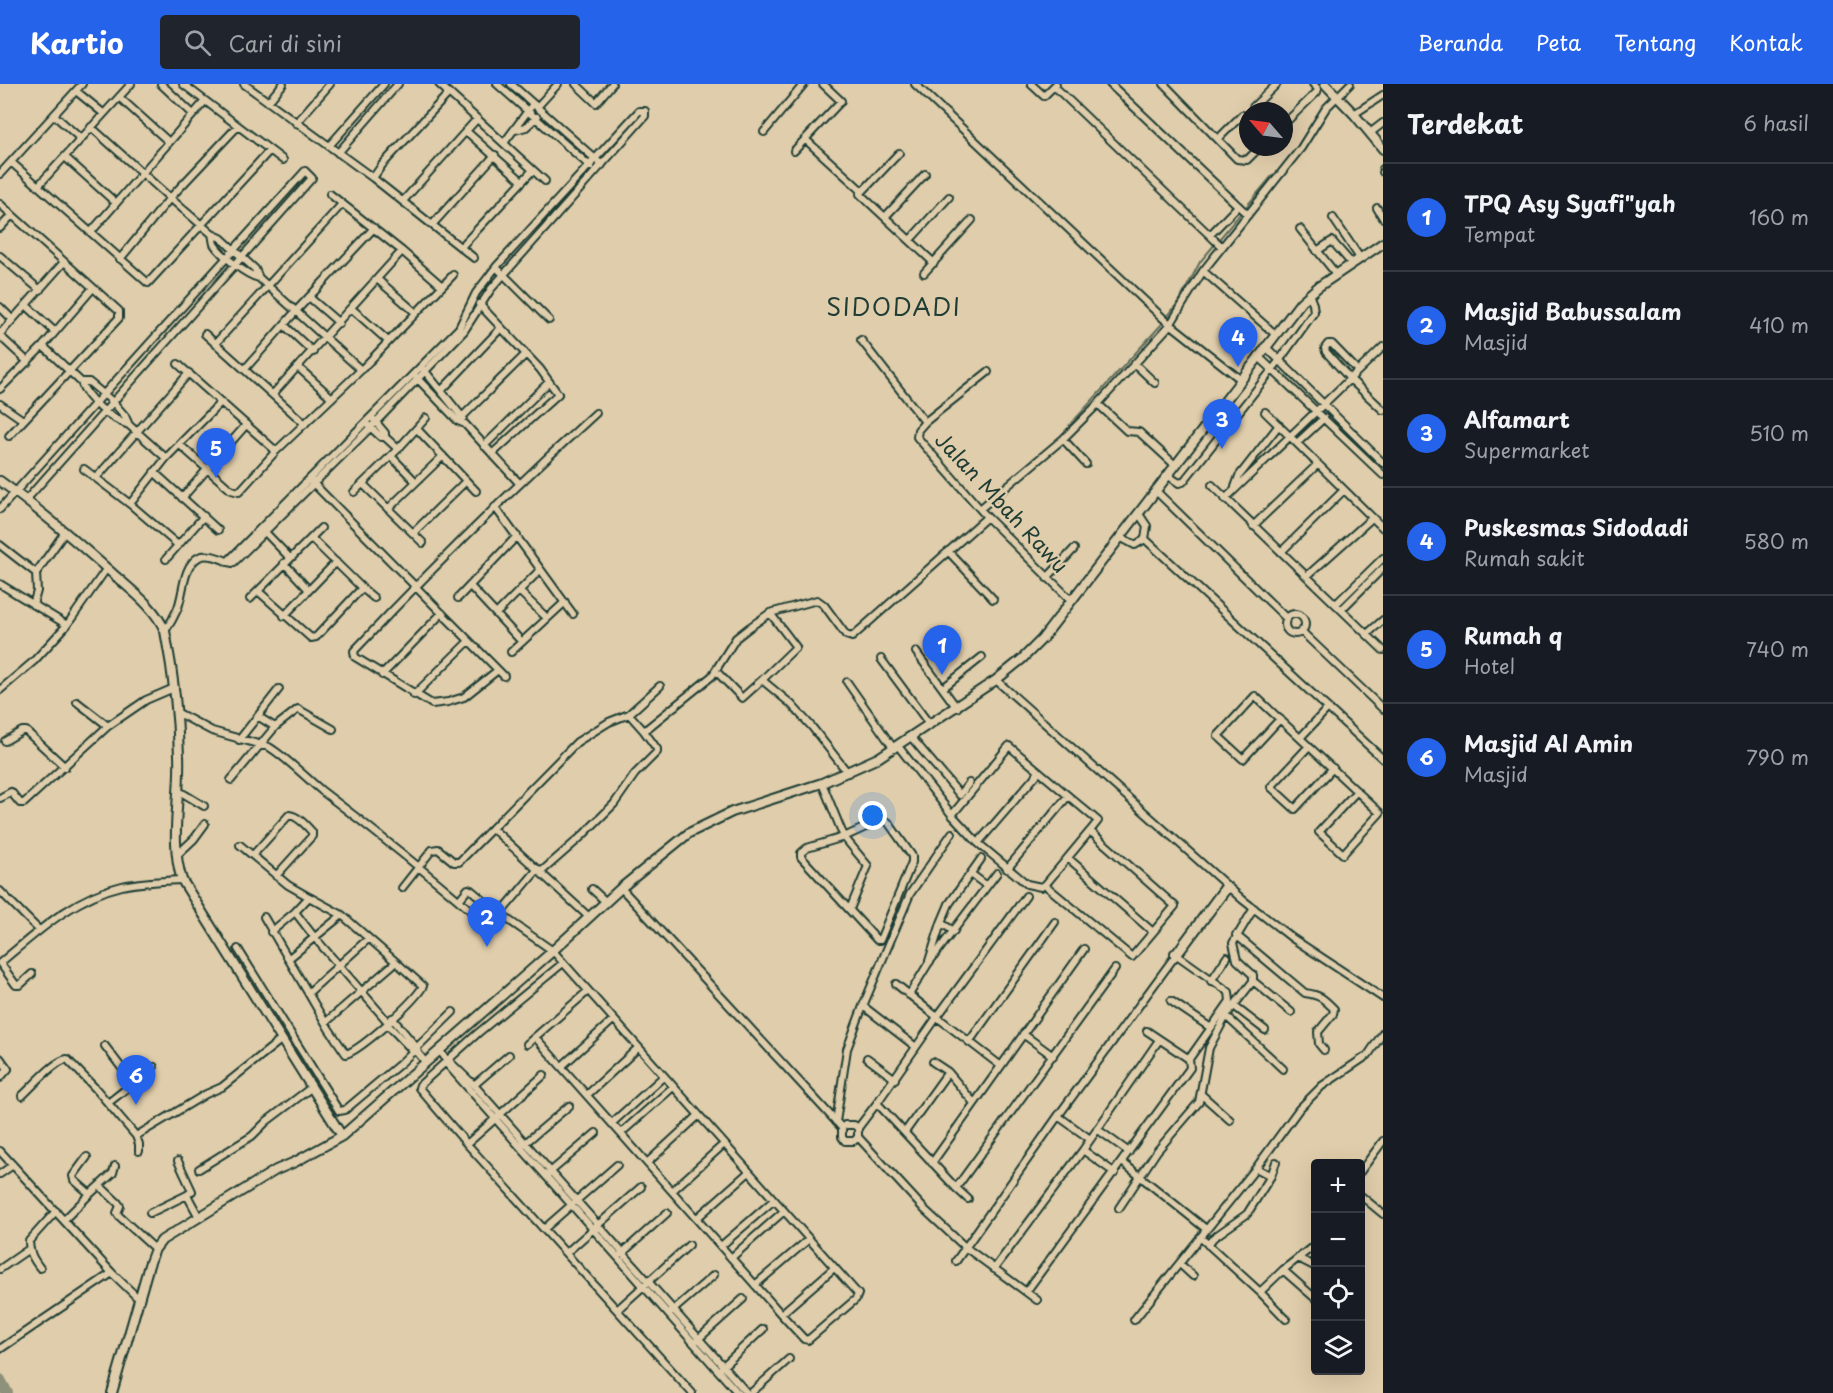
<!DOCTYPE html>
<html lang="id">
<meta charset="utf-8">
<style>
body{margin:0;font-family:"Playpen Sans",sans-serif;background:#20242c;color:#f1f3f6}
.controls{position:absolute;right:18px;bottom:18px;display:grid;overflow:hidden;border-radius:6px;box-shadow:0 6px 24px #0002}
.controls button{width:54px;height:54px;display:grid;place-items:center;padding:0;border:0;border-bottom:2px solid #363941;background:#171b24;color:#f1f3f6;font:30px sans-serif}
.compass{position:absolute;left:1239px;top:18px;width:54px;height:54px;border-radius:50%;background:#171b24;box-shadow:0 6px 24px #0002;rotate:298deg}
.you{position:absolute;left:873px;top:732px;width:21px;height:21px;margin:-15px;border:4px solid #fff;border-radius:50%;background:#1a73e8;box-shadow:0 0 0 9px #1a73e833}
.badge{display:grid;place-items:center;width:39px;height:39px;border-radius:50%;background:#2563eb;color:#fff;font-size:20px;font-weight:700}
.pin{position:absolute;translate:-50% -50px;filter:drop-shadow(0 2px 3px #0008)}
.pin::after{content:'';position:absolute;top:32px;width:21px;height:18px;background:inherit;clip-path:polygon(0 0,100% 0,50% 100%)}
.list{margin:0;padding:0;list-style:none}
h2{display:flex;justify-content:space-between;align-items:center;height:78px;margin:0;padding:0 24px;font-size:26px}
h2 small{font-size:20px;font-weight:400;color:#9ea1a6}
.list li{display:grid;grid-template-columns:39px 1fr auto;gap:18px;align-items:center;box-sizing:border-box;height:108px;padding:0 24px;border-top:2px solid #363941}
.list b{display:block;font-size:22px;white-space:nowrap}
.list p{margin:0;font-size:20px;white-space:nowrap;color:#9ea1a6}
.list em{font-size:20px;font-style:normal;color:#9ea1a6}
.icon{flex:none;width:33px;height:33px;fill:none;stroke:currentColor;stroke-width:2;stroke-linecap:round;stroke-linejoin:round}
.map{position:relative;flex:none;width:1383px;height:1309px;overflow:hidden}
header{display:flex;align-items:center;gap:36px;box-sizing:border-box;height:84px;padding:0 30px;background:#2563eb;color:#fff}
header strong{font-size:28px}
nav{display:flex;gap:33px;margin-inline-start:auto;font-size:21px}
.search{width:420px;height:54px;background:#20242c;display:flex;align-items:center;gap:15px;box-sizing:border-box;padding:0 21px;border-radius:6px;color:#9ea1a6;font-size:22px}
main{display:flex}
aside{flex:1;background:#171b24}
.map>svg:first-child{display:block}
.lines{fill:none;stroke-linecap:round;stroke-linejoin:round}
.stream{stroke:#626f5d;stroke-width:2}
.river{stroke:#8e9179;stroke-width:12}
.minor-casing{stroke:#1f3d34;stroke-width:10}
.tertiary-casing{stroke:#1f3d34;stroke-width:12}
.minor{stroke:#e0cdab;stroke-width:6}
.tertiary{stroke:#e0cdab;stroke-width:8}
.labels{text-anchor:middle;stroke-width:4.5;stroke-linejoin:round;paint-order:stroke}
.street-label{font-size:21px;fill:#1f3d34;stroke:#e0cdab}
.quarter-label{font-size:24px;letter-spacing:1.5px;fill:#1f3d34;stroke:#e0cdab}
</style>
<header>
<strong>Kartio</strong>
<div class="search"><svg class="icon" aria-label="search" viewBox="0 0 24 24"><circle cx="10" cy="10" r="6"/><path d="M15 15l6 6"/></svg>Cari di sini</div>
<nav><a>Beranda</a><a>Peta</a><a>Tentang</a><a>Kontak</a></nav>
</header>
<main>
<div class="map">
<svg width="1383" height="1309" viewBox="0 0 1383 1309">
<rect width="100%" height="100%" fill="#e0cdab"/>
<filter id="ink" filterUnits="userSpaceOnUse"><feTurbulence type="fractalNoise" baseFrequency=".0167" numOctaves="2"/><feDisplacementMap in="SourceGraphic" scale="12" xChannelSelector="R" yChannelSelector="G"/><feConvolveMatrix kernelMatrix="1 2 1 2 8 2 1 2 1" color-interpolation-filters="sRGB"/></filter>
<g filter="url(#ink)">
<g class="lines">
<path class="stream" d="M 1069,342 L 1161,241 L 1180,216 L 1200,178 L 1272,92
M 474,932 L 540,872"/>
<path class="river" d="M 0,1296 L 7,1309"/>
<g class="minor-casing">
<path id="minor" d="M 161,0 L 193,30
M 183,0 L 283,76
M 244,0 L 373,94 L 474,174
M 439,0 L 545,97
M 497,0 L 591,83
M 511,0 L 602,81
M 576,0 L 596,19 L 612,0
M 915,0 L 1164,235 L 1240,295
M 1031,0 L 1044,12 L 1056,0
M 1110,0 L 1248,131
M 1164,0 L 1237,75 L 1247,76 L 1260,63
M 1054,2 L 1222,163
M 76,7 L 103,29
M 119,13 L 169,58
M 268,18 L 283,0
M 537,23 L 558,0
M 1253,23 L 1277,0
M 1354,30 L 1383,11
M 54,31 L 81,55
M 296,39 L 330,0
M 1284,40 L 1317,8 L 1318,5 L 1313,0
M 91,43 L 170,114 L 212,150 L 221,154 L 233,165 L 255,185 L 259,194
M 515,46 L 526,43 L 537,33
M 466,47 L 522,97
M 764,48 L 804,0
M 1370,49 L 1383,39
M 805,55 L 862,107
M 1218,55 L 1242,31
M 504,59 L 533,20
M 329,62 L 384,0
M 794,67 L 841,17 L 823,0
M 338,69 L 398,0
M 899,69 L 860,110 L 934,179
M 65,73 L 116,119
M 11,78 L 148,199 L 270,66
M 1383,85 L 1383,88
M 0,90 L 82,0
M 373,94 L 382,81 L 449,9
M 38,102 L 131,0
M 330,110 L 402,167 L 442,202
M 403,117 L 476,36
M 0,120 L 119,227 L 119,234 L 9,352
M 1377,124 L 1383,134
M 885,133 L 925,90
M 1333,134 L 1360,174
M 432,141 L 495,71
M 0,144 L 12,131
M 1300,145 L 1336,190
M 91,148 L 205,17
M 212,150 C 213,153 213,157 214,160 C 221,171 246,191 259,194 L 361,286
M 1210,151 L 1238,122
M 910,156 L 949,113
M 461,163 L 533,86
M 1317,167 L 1332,157 L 1352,180
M 0,172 L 40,206
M 120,175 L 170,114 L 238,42
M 496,183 L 549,236
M 1203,187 L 1275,250
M 924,189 L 972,136
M 377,195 L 415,228
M 309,213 L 339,239
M 479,220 L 540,285 L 558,310 L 492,370
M 26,221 L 55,248
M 0,223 L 12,235
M 351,224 L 388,257
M 284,241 L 313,268
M 0,250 L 64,178
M 205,250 L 305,340
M 0,252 L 28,278
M 861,256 L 925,338 L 918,346 L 917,353 L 987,433 L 1072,517
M 215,260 L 342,120
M 43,262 L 81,298 C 87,316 111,335 129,341
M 1265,262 L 1383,379
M 1258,272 L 1383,391
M 178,280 L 276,367
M 1135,280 L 1155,299
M 299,284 L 332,314
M 245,285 L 296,227 L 374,144
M 424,286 L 463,334
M 1358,287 L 1332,260 L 1328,260 L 1325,264 L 1326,268 L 1350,295 L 1383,326
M 415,292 L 458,337 L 465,340 L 519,399
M 81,298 L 89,298 L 113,318 L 125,332 L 129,341 L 166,374
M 0,305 L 43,262 L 93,204
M 441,307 L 501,244
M 273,310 L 402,167
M 0,320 L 23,336
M 1098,320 L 1127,347 L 1139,348 L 1175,381
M 1265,328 L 1383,444
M 374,336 L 385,349 L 385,353
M 458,337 L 526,270
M 925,338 L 988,288
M 369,342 L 381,353 L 385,353 L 398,365
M 417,345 L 476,407
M 1063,355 L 1086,380
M 1297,359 L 1324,334
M 180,361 L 231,406 L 239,408 L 276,367 L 361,286 L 453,191
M 484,362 L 549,298
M 391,372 L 416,398
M 84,385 L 130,420 L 178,461
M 154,388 L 218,446
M 1167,391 L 1179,399 L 1183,398 L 1279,277 L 1314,228 L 1313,220 L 1309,210
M 96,394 L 189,289
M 312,398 L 504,592
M 363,400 L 423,459
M 1212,401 L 1383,566
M 1235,403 L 1239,392 L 1279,341
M 1155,406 L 1287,535
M 354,408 L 398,365 L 426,334
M 182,414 L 246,341
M 1225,415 L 1383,263
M 130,420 L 166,374 L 221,318
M 495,423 L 573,530
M 0,425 L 305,87 L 312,94 L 26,416
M 388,425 L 443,372
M 980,425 L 1063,355 L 1098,320 L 1170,241 L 1203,187 L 1301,64 L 1326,24 L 1350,0
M 1253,442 L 1318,380
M 263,446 L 289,473
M 413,449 L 466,397
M 1120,453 L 1135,461 L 1145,455 L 1147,442 L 1139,430
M 1145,455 L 1383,675
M 0,461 L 36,489
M 948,467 L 993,515
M 1281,468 L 1344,406
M 166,475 L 204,432
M 284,479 L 309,506
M 1307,492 L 1372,434
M 1047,494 L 1074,465
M 0,500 L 67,541
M 470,502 L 522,558
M 362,504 L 374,514
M 258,507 L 311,554 L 316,553 L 362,504 L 311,454
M 519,507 L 547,534
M 458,514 L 517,452
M 250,515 L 321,444
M 1336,520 L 1383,474
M 33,521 L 37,507 L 36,489 L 65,448
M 1342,525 L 1383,484
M 770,529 L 796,563 L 762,596 L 791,620 L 812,643 L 848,689
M 496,530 L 540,486
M1285 540a10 10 0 1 1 20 0a10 10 0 1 1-20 0Z
M 284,532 L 336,478
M 165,547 C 170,540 174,533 177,526 C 184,511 182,482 199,473 C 209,468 223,476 232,479 L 234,478 L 371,343 L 464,247 L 491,205 L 645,32 L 645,27 L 639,27 L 496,183 L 476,209 L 459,244 L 227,478
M 1301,547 L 1383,625
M 1367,550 L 1383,536
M 511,568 L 565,518
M 916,568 L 957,624
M 881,575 L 930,641
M 498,586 L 464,613 L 448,618 L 432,620 L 355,573 L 354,567 C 432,484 512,405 596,329
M 716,587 L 742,614 L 762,596
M 382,591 L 442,529
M 996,596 L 1243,816 L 1292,854 L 1383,914
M 847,598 L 894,665
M 943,604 L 982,573
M 0,606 L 34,577 L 67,541 L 107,484
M 414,611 L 469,557
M 77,618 L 108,642
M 178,629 L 212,647 L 269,663 C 287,674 305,693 322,707 C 375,747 426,788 476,831 L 480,830 L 489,820
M 629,630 L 660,602
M 259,633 L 275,643 L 298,625 L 333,645
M 1280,635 L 1243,675 L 1218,652 L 1255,612 L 1380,729 L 1343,770 L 1319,748 L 1357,707
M 911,653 L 960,711 L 969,699
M 1300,654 L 1328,624
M 239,656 L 279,605
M 5,657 L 22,647 L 26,647 L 65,683
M 898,662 L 952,731 L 978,759 L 1027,800 L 1041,803 L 1045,801 L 1132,873 L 1175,822 L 1090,747 L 1098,737 L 1009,662 L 952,731
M 1309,662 L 1271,703 L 1295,725 L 1333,684
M 231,696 L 275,643
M 822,699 L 844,753 L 868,782 L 850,825
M 179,707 L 204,722
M 0,714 L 11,708 L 20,719 L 24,719 L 108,642 L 146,616 L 174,604
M 881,736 L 888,738 L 912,772 L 912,778 L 880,856 L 877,856 L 801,773 L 801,769 L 807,764 L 844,753 Z
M 493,745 L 589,833
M 978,759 L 1039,688
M 240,761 L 288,801 L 309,813
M 177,771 L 194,755 L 205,740
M 253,771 L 289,731 C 298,732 306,741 312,748 L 312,752 L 276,792
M 1068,774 L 1153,848
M 1007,785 L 1068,712
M 541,788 L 582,752 L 614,720 L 635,690 L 657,668 L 657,665 L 644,647
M 971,790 L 987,802
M 1045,801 L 1090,747
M 402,804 L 432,766 L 438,765 L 454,778 L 459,778 L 577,658 L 609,638 L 629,630 L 644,647 L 712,592 L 736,554 L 750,543 L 770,529 L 817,516 L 824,521 L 846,551 L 852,553 L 987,433
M 621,804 L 842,1044 L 842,1053 L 845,1057 L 854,1057 L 858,1053 L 858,1044 L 854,1041 L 845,1041 L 842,1044
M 592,805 L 606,818
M 0,807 L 39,846
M 459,816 L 468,805 L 471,806 L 500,830 L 553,867 L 858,1210 L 856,1215 L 808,1256 L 804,1255 L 781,1230 L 535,953 L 588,907
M 295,828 L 315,854 L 388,938
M 500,830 L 538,785
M 264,833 L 329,945 L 346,970 C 362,965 415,917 423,902 L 396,878 L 326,938
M 941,839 L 949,820 L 981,775
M 271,848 L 295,828 L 309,813 L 342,831 L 396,878
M 1236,851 L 1305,909 C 1320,911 1323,914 1334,925 L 1333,930 L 1318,948 L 1319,960 L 1324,966
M 238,865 L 339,1027 L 345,1026 L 401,979 L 453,928
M 1174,869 L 1229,908 L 1230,917 L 1189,975
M 1174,871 L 1225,802
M 288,875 L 342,831
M 929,877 L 941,839 L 954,847
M 0,879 C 36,849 74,813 122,802 C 141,798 162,797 182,796
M 0,879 L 16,901 L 20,901 L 32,890
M 563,879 L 478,949 L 420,1001 L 419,1004 L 467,1060 L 692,1309
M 1211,897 L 1227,873
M 1253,897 L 1291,928
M 896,900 L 937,933 L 877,1019 L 956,1104 L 968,1115
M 308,909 L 368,855
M 909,911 L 928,880 L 997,789
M 1171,917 L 1211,944
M 863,922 L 916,963
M 1234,922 L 1265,946
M 1226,932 L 1283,985
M 392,934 L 417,964 L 418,969 L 426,979
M 387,940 L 414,968
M 1023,950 L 1053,972
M 969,958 L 1055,838
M 527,960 L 535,953
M 105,962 L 133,999
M 440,967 L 446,975 L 446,979 L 738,1309
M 0,974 L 8,985 L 0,994
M 867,974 L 895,995
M 447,975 L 474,1001 L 747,1309
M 933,978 L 948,988 L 974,1019
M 562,982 L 613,936
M 1001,982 L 937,933 L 1026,812
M 474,1001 L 509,971
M 587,1011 L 638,964
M 1202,1011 L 1230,1036
M 22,1012 C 33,1002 54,977 67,975 L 96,1005 L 136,1052 L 206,1010 L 222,1003 L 282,955
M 108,1019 L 154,983
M 1058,1032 L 1090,1055
M 836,1038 L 847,965 L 863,922 L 910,810 L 952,749
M 612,1039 L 663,993
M 858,1044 L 877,1019
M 1097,1045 L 1129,1068
M 905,1048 L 948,988
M 621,1049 L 673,1003
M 136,1052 L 139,1060 L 139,1067
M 858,1053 L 925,1126 L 965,1163 L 1037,1216
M 467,1060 L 544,991
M 524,1060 L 569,1022
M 1083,1066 L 1115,1089
M 0,1067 L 112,1189 L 140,1216
M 87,1073 L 73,1092 L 74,1096 L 90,1110 L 113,1089 L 115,1082
M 178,1077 L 192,1107 L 187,1111 L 199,1133
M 1122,1078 L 1206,1145
M 647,1079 L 698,1032
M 932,1079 L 1084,865
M 1256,1084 L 1271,1092 L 1276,1078
M 199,1085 L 252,1052 L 267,1037 L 312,1003
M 1360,1088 L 1383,1057
M 549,1089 L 596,1049
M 0,1090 L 13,1081
M 100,1102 L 118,1119 L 120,1122 L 117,1129 L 119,1132 L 155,1165
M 956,1104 L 1115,885
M 672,1107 L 724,1060
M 1360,1111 L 1383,1130
M 1119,1124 L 1157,1067 L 1199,1018 L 1209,964 L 1226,932 L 1253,897 L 1253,891 L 1237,876 L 1233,859 L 1254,824
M 150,1129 L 187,1111
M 697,1134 L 749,1088
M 64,1136 L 90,1110
M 544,1145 L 617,1081
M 1200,1153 L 1260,1208 L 1283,1186 L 1316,1160
M 1208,1161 L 1213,1154 L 1247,1130 L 1271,1092
M 721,1162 L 774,1116
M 566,1169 L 641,1103
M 620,1171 L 667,1129
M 731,1174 L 784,1127
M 1298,1174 L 1316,1183
M 956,1177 L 1058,1032 L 1173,875 L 1178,871 L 1229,803
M 1180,1180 L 1193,1192
M 40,1184 C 33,1175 29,1168 29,1157 L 56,1127
M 0,1185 L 29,1165
M 994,1185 L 1083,1066 L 1159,956
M 1283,1186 L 1316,1215
M 755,1201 L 809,1155
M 1026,1208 L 1190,984 L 1189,975 L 1147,947
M 1260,1208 L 1286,1235
M 617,1226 L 689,1161
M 671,1228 L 714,1191
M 781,1230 L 834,1184
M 1134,1236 L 1256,1084 L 1299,1025 L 1322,1002 L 1368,971 L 1383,949
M 696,1257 L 743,1215
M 0,1265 L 112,1189
M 722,1283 L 763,1245
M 751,1309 L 789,1275"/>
</g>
<g class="tertiary-casing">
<path id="tertiary" d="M 1325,0 L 1354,30 L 1383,65
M 0,397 C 39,425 76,457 112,489 C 132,507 155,523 165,547 C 173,588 178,629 179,671 C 181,712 169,757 182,796 L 342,1052
M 112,1309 L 149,1181 L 155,1165 L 162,1156 L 276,1086 L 295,1078 L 342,1052 L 547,872 L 621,804 L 689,749 L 732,728 L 822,699 L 878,674 L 996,596 L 1022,575 L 1042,555 L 1301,218 L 1318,203 L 1383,159"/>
</g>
<use href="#minor" class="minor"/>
<use href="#tertiary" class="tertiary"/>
</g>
</g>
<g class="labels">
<g class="street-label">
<text transform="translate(1001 419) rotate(47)" y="7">Jalan Mbah Rawu</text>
</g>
<g class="quarter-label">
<text x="894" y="232">SIDODADI</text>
</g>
</g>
</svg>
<div class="controls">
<button>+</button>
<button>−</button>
<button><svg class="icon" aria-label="locate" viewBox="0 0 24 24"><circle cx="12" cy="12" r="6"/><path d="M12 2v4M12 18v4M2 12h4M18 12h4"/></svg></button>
<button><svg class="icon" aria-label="layers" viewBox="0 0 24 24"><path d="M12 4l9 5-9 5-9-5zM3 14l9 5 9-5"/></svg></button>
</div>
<svg class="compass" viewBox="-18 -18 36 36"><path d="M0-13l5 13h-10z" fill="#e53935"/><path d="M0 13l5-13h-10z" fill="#9ea1a6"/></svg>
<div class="you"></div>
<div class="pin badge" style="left:942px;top:591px">1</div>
<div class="pin badge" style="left:487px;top:863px">2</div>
<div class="pin badge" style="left:1222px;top:365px">3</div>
<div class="pin badge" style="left:1238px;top:283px">4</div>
<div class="pin badge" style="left:216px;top:394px">5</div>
<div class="pin badge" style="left:136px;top:1021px">6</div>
</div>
<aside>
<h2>Terdekat<small>6 hasil</small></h2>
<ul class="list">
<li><span class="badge">1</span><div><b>TPQ Asy Syafi&quot;yah</b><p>Tempat</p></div><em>160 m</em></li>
<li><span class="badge">2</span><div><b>Masjid Babussalam</b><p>Masjid</p></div><em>410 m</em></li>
<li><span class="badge">3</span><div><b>Alfamart</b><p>Supermarket</p></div><em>510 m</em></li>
<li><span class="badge">4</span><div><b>Puskesmas Sidodadi</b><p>Rumah sakit</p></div><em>580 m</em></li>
<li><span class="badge">5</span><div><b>Rumah q</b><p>Hotel</p></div><em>740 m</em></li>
<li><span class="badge">6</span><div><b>Masjid Al Amin</b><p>Masjid</p></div><em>790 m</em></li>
</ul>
</aside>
</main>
